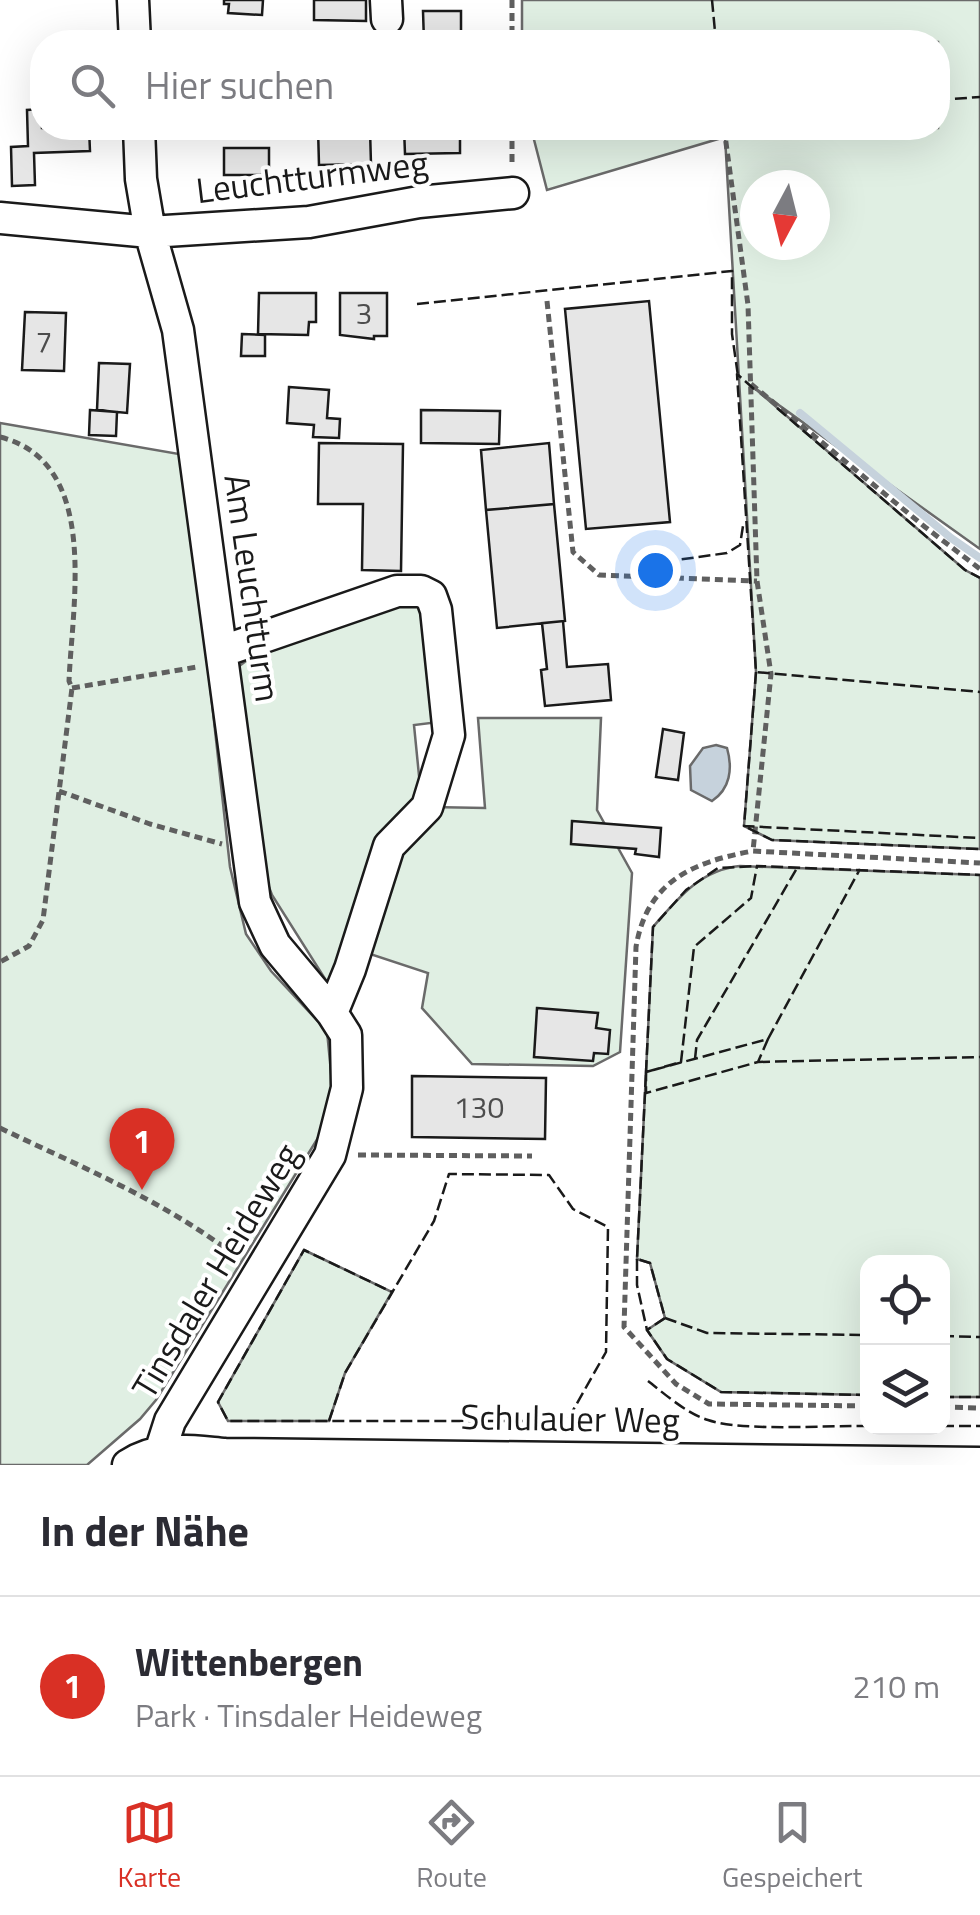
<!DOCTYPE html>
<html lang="de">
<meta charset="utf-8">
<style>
body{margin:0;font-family:"Titillium Web",sans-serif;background:#f7f7f7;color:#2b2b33}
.controls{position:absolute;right:30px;bottom:30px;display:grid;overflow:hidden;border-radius:20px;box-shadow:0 10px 40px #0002}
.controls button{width:90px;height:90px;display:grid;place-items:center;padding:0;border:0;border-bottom:2px solid #e1e1e2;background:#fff;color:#2b2b33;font:50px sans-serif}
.compass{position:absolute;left:740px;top:170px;width:90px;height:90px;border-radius:50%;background:#fff;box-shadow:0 10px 40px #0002;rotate:187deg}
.you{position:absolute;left:655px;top:570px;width:35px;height:35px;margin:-25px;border:8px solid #fff;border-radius:50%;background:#1a73e8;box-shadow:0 0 0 15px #1a73e833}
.badge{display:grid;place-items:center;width:65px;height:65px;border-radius:50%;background:#d93025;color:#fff;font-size:32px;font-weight:700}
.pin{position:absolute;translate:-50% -82px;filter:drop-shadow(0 2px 5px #0008)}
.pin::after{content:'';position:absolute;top:52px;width:35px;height:30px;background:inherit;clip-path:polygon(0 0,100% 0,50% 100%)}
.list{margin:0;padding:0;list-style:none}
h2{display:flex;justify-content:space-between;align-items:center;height:130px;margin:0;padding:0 40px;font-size:42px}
h2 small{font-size:32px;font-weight:400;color:#7c7c81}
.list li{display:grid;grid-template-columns:65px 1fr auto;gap:30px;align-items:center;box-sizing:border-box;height:180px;padding:0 40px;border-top:2px solid #e1e1e2}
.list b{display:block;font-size:38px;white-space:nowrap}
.list p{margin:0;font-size:32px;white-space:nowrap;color:#7c7c81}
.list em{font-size:32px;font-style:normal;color:#7c7c81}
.icon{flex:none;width:55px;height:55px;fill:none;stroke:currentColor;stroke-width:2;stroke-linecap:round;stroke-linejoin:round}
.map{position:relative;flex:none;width:980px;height:1465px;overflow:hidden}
.search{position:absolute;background:#fff;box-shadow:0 10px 40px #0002;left:30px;right:30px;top:30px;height:110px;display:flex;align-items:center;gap:25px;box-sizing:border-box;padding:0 35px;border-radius:40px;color:#7c7c81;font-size:38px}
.sheet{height:310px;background:#fff}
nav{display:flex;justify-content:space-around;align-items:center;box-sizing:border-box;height:140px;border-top:2px solid #e1e1e2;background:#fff;font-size:28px;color:#7c7c81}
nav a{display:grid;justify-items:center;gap:5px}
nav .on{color:#d93025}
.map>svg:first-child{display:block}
.green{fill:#e0efe3;stroke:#6a6a6a;stroke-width:2.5;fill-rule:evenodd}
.water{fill:#c6d2dc;stroke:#6a6a6a;stroke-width:2.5}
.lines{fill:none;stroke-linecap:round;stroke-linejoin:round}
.stream{stroke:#c6d2dc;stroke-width:8}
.building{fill:#e6e6e6;stroke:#1a1a1a;stroke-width:2.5}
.minor-casing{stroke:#1a1a1a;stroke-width:35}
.path{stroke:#5f5f5f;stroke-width:5;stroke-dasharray:8 5;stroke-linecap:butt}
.minor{stroke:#fff;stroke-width:30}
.fence{stroke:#1a1a1a;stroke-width:2.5;stroke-dasharray:12 5;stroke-linecap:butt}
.labels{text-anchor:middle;stroke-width:8;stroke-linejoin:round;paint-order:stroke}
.number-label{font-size:30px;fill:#4d4d4d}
.street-label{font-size:35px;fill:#1a1a1a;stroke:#fff}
</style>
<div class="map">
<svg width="980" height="1465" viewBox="0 0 980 1465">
<rect width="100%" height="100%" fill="#fff"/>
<path class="green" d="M 522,0 L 980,0 L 980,549 L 752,386 L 965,570 L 980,578 L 980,849 L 772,840 L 744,826 L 756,672 L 725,137 L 547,190 L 531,128 L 938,128 L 938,42 L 522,42 ZM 755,185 L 815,185 L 815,245 L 755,245 Z
M 0,423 L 179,454 L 196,557 L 230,867 L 246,934 L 271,971 L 327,1031 L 332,1083 L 326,1125 L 156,1400 L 140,1419 L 87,1465 L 0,1465 Z
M 401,601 L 425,604 L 439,722 L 414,725 L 422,806 L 332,990 L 272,895 L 259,861 L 234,670 L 263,648 Z
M 478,718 L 601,718 L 597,810 L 632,873 L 620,1052 L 593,1066 L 472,1064 L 422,1008 L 428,973 L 367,953 L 393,869 L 431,807 L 485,808 Z
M 740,866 L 980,875 L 980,1397 L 943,1397 L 942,1262 L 868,1262 L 867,1395 L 721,1392 L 667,1359 L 647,1330 L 665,1318 L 650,1263 L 637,1259 L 653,927 C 678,898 700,870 740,866 Z
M 304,1250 L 392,1292 L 345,1373 L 329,1421 L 228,1421 L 218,1402 Z"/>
<path class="water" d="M 716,745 L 727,748 C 733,769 730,789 712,801 L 691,790 L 690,766 L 703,748 Z"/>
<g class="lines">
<path class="stream" d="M 800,413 L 951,538 L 980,558"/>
</g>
<path class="building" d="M 224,0 L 263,0 L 262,15 L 228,13 L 229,4 L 224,4 Z
M 314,0 L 366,0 L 366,21 L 314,20 Z
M 423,11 L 461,11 L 461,42 L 424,42 Z
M 42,109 L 42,128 L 89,128 L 90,151 L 34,153 L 35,185 L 12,186 L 11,147 L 28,146 L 27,110 Z
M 318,128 L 370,130 L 371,164 L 319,165 Z
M 404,128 L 460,128 L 460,153 L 405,154 Z
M 224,148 L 269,148 L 269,175 L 224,175 Z
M 259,293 L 316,293 L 316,322 L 309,322 L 308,335 L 258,334 Z
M 340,293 L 387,293 L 387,336 L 374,336 L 374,339 L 340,335 Z
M 649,301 L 670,522 L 586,529 L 565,309 Z
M 25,312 L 66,313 L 64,371 L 22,370 Z
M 242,334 L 265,335 L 265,356 L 241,356 Z
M 99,363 L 130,364 L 127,413 L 97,410 Z
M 289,387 L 329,390 L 327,418 L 340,419 L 339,438 L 313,437 L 314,425 L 287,423 Z
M 90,410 L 117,412 L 116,436 L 89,435 Z
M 421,410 L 500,411 L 499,444 L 421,443 Z
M 319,443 L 403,444 L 401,571 L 362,570 L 363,504 L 318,504 Z
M 549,443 L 554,504 L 486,510 L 481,450 Z
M 554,504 L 565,621 L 497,628 L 486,510 Z
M 563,621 L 567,667 L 608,664 L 611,700 L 545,706 L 541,670 L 547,669 L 542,623 Z
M 663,729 L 684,733 L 678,780 L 656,777 Z
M 572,821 L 661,828 L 659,857 L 635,854 L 636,849 L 571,844 Z
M 537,1008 L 598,1013 L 596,1028 L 610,1030 L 608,1054 L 594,1053 L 593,1061 L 534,1057 Z
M 412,1076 L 546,1078 L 545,1139 L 412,1137 Z"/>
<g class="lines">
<g class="minor-casing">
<path id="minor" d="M 133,0 L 135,42
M 386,0 L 387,19
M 139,128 L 141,179 L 150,232 L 178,330 L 255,902 L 275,945 L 332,1013 L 346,1035 L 347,1088 L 330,1155 L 170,1421 L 160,1452
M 0,218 L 150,232 L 309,222 L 419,202 L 513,193
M 223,651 L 397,591 L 421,591 L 431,596 L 436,610 L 449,735 L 427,807 L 389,846 L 350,969 L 332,1013
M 128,1465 C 158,1445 190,1451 225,1454 L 980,1463"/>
</g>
<path class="path" d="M 512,0 L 512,42
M 711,36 L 712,42
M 512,128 L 512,165
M 724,128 L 748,305 L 757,581 L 771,674 L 753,851
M 547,301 L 573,552 L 599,575 L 757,581
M 751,384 L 925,527 L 980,569
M 0,437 C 101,462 72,604 69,681 L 72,688 L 43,920 L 29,946 L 0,962
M 72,688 L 197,667
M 59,791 L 150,824 L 222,844
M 0,1128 C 81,1167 167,1202 238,1258
M 358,1155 L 532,1156
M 868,1406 L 709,1404 L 676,1384 L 624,1327 L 636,947 C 647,881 693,862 753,851 L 980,863
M 942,1407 L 980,1408"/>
<use href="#minor" class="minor"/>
<path class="fence" d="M 712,0 L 716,42
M 938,100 L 980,97
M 725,132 L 725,136 L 764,128
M 417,304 L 732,271 L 732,334 L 738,376
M 754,389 L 737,374 L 756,672 L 980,692
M 777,408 L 965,570 L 980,578
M 648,564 L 727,553 L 740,545 L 743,526
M 756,672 L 744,826 L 980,838
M 748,828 L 772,840 L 980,849
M 768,1039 L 758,1062 L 646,1093 L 646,1072 Z
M 768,1039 L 860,869
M 695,1059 L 697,1040 L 797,868
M 758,1062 L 980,1057
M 646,1072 L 653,927 L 686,890 L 718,868 L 757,866
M 637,1259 L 637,1285 L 647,1330
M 665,1318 L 707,1333 L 868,1335
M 942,1336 L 980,1337
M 648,1381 C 666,1395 686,1413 708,1420 C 743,1432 827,1425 868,1426
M 868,1395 L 721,1392 L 667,1359 L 647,1330 L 665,1318 L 650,1263 L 637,1259 L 646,1072 L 681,1062 L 694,947 L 751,898 L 757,866 L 980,875
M 942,1397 L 980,1397
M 329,1421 L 345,1373 L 434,1221 L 449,1174 L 549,1175 L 573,1209 L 608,1227 L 606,1352 L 567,1421 L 228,1421 L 218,1402 L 304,1250 L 392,1292
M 942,1426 L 980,1426"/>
</g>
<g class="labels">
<g class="number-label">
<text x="364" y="324">3</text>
<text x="44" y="352">7</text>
<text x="479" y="1118">130</text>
</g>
<g class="street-label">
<text transform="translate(312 177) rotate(-7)" y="12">Leuchtturmweg</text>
<text transform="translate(252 588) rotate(82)" y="12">Am Leuchtturm</text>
<text transform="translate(216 1271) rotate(-59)" y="12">Tinsdaler Heideweg</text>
<text transform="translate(570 1419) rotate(1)" y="12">Schulauer Weg</text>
</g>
</g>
</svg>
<div class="controls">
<button><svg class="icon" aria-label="locate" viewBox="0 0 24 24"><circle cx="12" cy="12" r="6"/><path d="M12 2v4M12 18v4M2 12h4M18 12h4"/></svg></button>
<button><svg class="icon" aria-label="layers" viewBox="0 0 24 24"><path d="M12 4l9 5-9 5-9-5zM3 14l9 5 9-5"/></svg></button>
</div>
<svg class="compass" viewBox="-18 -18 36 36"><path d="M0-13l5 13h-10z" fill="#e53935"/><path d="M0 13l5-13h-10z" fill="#7c7c81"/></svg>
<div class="you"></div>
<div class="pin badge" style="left:142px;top:1190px">1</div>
<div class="search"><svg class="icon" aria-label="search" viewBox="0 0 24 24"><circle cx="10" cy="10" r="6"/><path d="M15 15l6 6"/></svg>Hier suchen</div>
</div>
<section class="sheet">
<h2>In der Nähe<small></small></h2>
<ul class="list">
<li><span class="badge">1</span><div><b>Wittenbergen</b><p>Park · Tinsdaler Heideweg</p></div><em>210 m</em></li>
</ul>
</section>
<nav>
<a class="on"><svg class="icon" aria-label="map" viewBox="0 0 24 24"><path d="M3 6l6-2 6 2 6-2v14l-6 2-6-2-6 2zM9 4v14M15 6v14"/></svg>Karte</a>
<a><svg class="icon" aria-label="directions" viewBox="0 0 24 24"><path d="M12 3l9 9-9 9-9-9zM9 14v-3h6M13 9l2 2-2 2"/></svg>Route</a>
<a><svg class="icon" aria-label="saved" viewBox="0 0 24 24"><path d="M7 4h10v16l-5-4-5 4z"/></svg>Gespeichert</a>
</nav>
